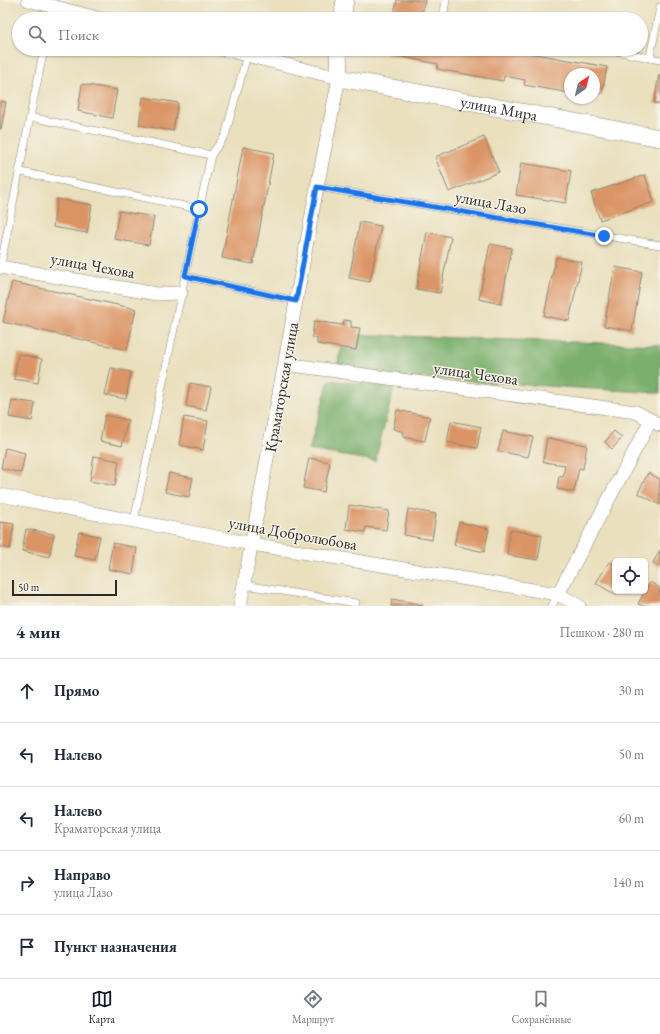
<!DOCTYPE html>
<html lang="ru">
<meta charset="utf-8">
<style>
body{margin:0;font-family:"EB Garamond",serif;background:#f2f2f3;color:#1f2937}
.controls{position:absolute;right:12px;bottom:12px;display:grid;overflow:hidden;border-radius:6px;box-shadow:0 1px 3px #0004}
.controls button{width:36px;height:36px;display:grid;place-items:center;padding:0;border:0;border-bottom:1px solid #e0e1e3;background:#fff;color:#1f2937;font:20px sans-serif}
.compass{position:absolute;left:564px;top:68px;width:36px;height:36px;border-radius:50%;background:#fff;box-shadow:0 1px 3px #0004;rotate:35deg}
.scale{position:absolute;left:12px;bottom:10px;width:105px;box-sizing:border-box;padding-left:4px;border:2px solid #2b2b2b;border-top:0;font-size:11px;line-height:14px;white-space:nowrap;color:#2b2b2b;-webkit-text-stroke:3px #f7f3e8;paint-order:stroke}
.stop{position:absolute;width:12px;height:12px;margin:-9px;border:3px solid #1a73e8;border-radius:50%;background:#fff}
.stop.end{background:#1a73e8;border-color:#fff;box-shadow:0 1px 4px #0008}
.list{margin:0;padding:0;list-style:none}
h2{display:flex;justify-content:space-between;align-items:center;height:52px;margin:0;padding:0 16px;font-size:17px}
h2 small{font-size:13px;font-weight:400;color:#747a83}
.list li{display:grid;grid-template-columns:26px 1fr auto;gap:12px;align-items:center;box-sizing:border-box;height:64px;padding:0 16px;border-top:1px solid #e0e1e3}
.list b{display:block;font-size:15px;white-space:nowrap}
.list p{margin:0;font-size:13px;white-space:nowrap;color:#747a83}
.list em{font-size:13px;font-style:normal;color:#747a83}
.icon{flex:none;width:22px;height:22px;fill:none;stroke:currentColor;stroke-width:2;stroke-linecap:round;stroke-linejoin:round}
.map{position:relative;flex:none;width:660px;height:606px;overflow:hidden}
.search{position:absolute;background:#fff;box-shadow:0 1px 3px #0004;left:12px;right:12px;top:12px;height:44px;display:flex;align-items:center;gap:10px;box-sizing:border-box;padding:0 14px;border-radius:22px;color:#747a83;font-size:15px}
.sheet{height:372px;background:#fff}
nav{display:flex;justify-content:space-around;align-items:center;box-sizing:border-box;height:56px;border-top:1px solid #e0e1e3;background:#fff;font-size:11px;color:#747a83}
nav a{display:grid;justify-items:center;gap:2px}
nav .on{color:#111827}
.map>svg:first-child{display:block}
.forest{fill:#7aaf6c;stroke:#526d4c}
.building{fill:#db9465}
.lines{fill:none;stroke-linecap:round;stroke-linejoin:round}
.service-casing{stroke:#8a8674;stroke-width:8}
.minor-casing{stroke:#8a8674;stroke-width:14}
.tertiary-casing{stroke:#8a8674;stroke-width:18}
.service{stroke:#fff;stroke-width:7}
.minor{stroke:#fff;stroke-width:13}
.tertiary{stroke:#fff;stroke-width:17}
.route{stroke:#1a73e8;stroke-width:5}
.labels{text-anchor:middle;stroke-width:3;stroke-linejoin:round;paint-order:stroke}
.street-label{font-size:16px;fill:#2b2b2b;stroke:#f7f3e8}
</style>
<div class="map">
<svg width="660" height="606" viewBox="0 0 660 606">
<rect width="100%" height="100%" fill="#f7f3e8"/>
<filter id="ink" filterUnits="userSpaceOnUse"><feTurbulence type="fractalNoise" baseFrequency=".025" numOctaves="2"/><feDisplacementMap in="SourceGraphic" scale="8" xChannelSelector="R" yChannelSelector="G"/><feConvolveMatrix kernelMatrix="1 2 1 2 8 2 1 2 1" color-interpolation-filters="sRGB"/></filter>
<filter id="wash" filterUnits="userSpaceOnUse"><feTurbulence type="fractalNoise" baseFrequency=".012" numOctaves="4" result="noise"/><feDisplacementMap in="SourceGraphic" scale="16" xChannelSelector="R" yChannelSelector="G"/><feGaussianBlur stdDeviation="0.9" result="paint"/><feColorMatrix in="noise" values="0 0 0 0 0 0 0 0 0 0 0 0 0 0 0 0 0 1.4 0 .05"/><feComposite in="paint" operator="in"/></filter>
<g filter="url(#wash)">
<rect width="100%" height="100%" fill="#eae0be"/>
<path class="forest" d="M 345,334 L 660,345 L 660,393 L 335,373 Z
M 329,380 L 394,388 L 375,461 L 309,450 Z"/>
<g id="blocks">
<path class="building" d="M 397,0 L 425,0 L 421,19 L 393,19 Z
M 388,49 L 508,49 L 607,67 L 602,94 L 594,92 L 594,74 L 570,74 L 570,93 L 524,85 L 525,80 L 504,76 L 503,81 L 437,69 L 438,64 L 387,54 Z
M 659,74 L 660,75 L 660,104 L 654,103 Z
M 82,84 L 117,90 L 112,118 L 78,111 Z
M 143,97 L 178,103 L 173,131 L 139,125 Z
M 0,101 L 6,102 L 1,129 L 0,129 Z
M 484,137 L 499,172 L 449,192 L 435,157 Z
M 243,147 L 274,153 L 253,264 L 222,258 Z
M 521,163 L 571,171 L 566,203 L 516,195 Z
M 645,175 L 654,202 L 600,220 L 591,193 Z
M 57,199 L 92,205 L 87,233 L 53,227 Z
M 119,211 L 154,217 L 149,245 L 114,239 Z
M 360,222 L 381,226 L 370,282 L 349,278 Z
M 427,232 L 451,237 L 440,293 L 416,289 Z
M 490,244 L 512,248 L 501,304 L 479,299 Z
M 556,257 L 582,262 L 569,321 L 544,316 Z
M 615,267 L 642,272 L 632,331 L 604,326 Z
M 12,282 L 136,309 L 127,350 L 3,322 Z
M 344,320 L 351,321 L 351,327 L 360,328 L 356,350 L 317,344 L 317,338 L 312,337 L 314,321 L 343,325 Z
M 18,354 L 42,359 L 38,383 L 14,379 Z
M 111,368 L 131,372 L 126,399 L 105,395 Z
M 190,383 L 211,387 L 206,410 L 186,406 Z
M 12,400 L 35,403 L 32,421 L 9,417 Z
M 397,410 L 430,417 L 425,441 L 403,437 L 404,432 L 393,429 Z
M 105,415 L 128,420 L 122,446 L 100,441 Z
M 184,417 L 208,421 L 203,450 L 179,445 Z
M 451,421 L 481,427 L 477,448 L 447,442 Z
M 503,431 L 533,437 L 528,457 L 498,451 Z
M 614,431 L 622,438 L 612,449 L 605,442 Z
M 547,438 L 587,445 L 583,469 L 579,468 L 574,492 L 557,489 L 559,476 L 563,477 L 565,465 L 543,462 Z
M 5,448 L 25,453 L 21,473 L 1,468 Z
M 94,456 L 119,461 L 115,486 L 90,481 Z
M 309,458 L 330,462 L 324,492 L 303,488 Z
M 169,473 L 193,478 L 189,497 L 165,492 Z
M 648,473 L 660,479 L 660,505 L 638,493 Z
M 349,505 L 389,511 L 386,530 L 366,527 L 365,532 L 346,529 Z
M 408,509 L 436,514 L 432,540 L 404,535 Z
M 0,522 L 14,524 L 10,549 L 0,547 Z
M 459,522 L 489,529 L 484,552 L 454,545 Z
M 26,529 L 54,534 L 49,557 L 22,551 Z
M 510,530 L 542,535 L 538,560 L 507,555 Z
M 79,532 L 100,536 L 95,560 L 74,556 Z
M 113,543 L 137,548 L 133,574 L 108,569 Z
M 660,550 L 660,567 L 653,563 Z
M 609,562 L 615,565 L 615,591 L 619,591 L 616,595 L 596,583 Z
M 650,582 L 660,588 L 660,606 L 643,606 L 638,604 Z
M 392,599 L 423,605 L 422,606 L 391,606 Z"/>
</g>
</g>
<g filter="url(#ink)">
<use href="#blocks" fill-opacity="0" stroke="#8a8674" stroke-width="1"/>
<g class="lines">
<g class="service-casing">
<path id="service" d="M 446,0 L 443,18 L 450,19
M 51,19 L 53,6
M 606,49 L 660,60
M 247,55 L 225,136 L 211,155 L 185,276 L 296,301
M 650,57 L 660,7
M 30,117 L 44,49
M 21,172 L 199,209
M 317,187 L 660,245
M 0,269 L 30,117 L 211,155
M 134,521 L 185,276
M 244,585 L 356,603
M 552,606 L 558,594"/>
</g>
<g class="minor-casing">
<path id="minor" d="M 28,0 L 101,19
M 222,49 L 339,78 L 317,187 L 240,606
M 0,267 L 157,294 L 181,293
M 285,364 L 636,412 L 660,425
M 0,495 L 252,544 L 558,594 L 579,606
M 558,594 L 651,420"/>
</g>
<g class="tertiary-casing">
<g id="tertiary">
<path d="M 342,19 L 345,0"/>
<path id="s1" d="M 338,49 L 339,78 L 660,138"/>
</g>
</g>
<use href="#service" class="service"/>
<use href="#minor" class="minor"/>
<use href="#tertiary" class="tertiary"/>
</g>
</g>
<g class="lines" filter="url(#ink)">
<path class="route" d="M 199,209 L 185,276 L 296,301 L 317,187 L 604,236"/>
</g>
<g class="labels">
<g class="street-label">
<text dy="6" stroke="none"><textPath href="#s1" startOffset="192">улица Мира</textPath></text>
<text transform="translate(491 202) rotate(10)" y="6">улица Лазо</text>
<text transform="translate(93 265) rotate(10)" y="6">улица Чехова</text>
<text transform="translate(476 373) rotate(8)" y="6">улица Чехова</text>
<text transform="translate(281 387) rotate(-80)" y="6">Краматорская улица</text>
<text transform="translate(293 533) rotate(10)" y="6">улица Добролюбова</text>
</g>
</g>
</svg>
<div class="controls">
<button><svg class="icon" aria-label="locate" viewBox="0 0 24 24"><circle cx="12" cy="12" r="6"/><path d="M12 2v4M12 18v4M2 12h4M18 12h4"/></svg></button>
</div>
<svg class="compass" viewBox="-18 -18 36 36"><path d="M0-13l5 13h-10z" fill="#e53935"/><path d="M0 13l5-13h-10z" fill="#747a83"/></svg>
<div class="scale">50 m</div>
<div class="stop" style="left:199px;top:209px"></div>
<div class="stop end" style="left:604px;top:236px"></div>
<div class="search"><svg class="icon" aria-label="search" viewBox="0 0 24 24"><circle cx="10" cy="10" r="6"/><path d="M15 15l6 6"/></svg>Поиск</div>
</div>
<section class="sheet">
<h2>4 мин<small>Пешком · 280 m</small></h2>
<ul class="list">
<li><svg class="icon" aria-label="ahead" viewBox="0 0 24 24"><path d="M12 20V5M6 11l6-6 6 6"/></svg><div><b>Прямо</b></div><em>30 m</em></li>
<li><svg class="icon" aria-label="left" viewBox="0 0 24 24"><path d="M17 20v-9H6M10 6l-5 5 5 5"/></svg><div><b>Налево</b></div><em>50 m</em></li>
<li><svg class="icon" aria-label="left" viewBox="0 0 24 24"><path d="M17 20v-9H6M10 6l-5 5 5 5"/></svg><div><b>Налево</b><p>Краматорская улица</p></div><em>60 m</em></li>
<li><svg class="icon" aria-label="right" viewBox="0 0 24 24"><path d="M7 20v-9h11M14 6l5 5-5 5"/></svg><div><b>Направо</b><p>улица Лазо</p></div><em>140 m</em></li>
<li><svg class="icon" aria-label="arrive" viewBox="0 0 24 24"><path d="M6 21V4h12l-3 4 3 4H6"/></svg><div><b>Пункт назначения</b></div></li>
</ul>
</section>
<nav>
<a class="on"><svg class="icon" aria-label="map" viewBox="0 0 24 24"><path d="M3 6l6-2 6 2 6-2v14l-6 2-6-2-6 2zM9 4v14M15 6v14"/></svg>Карта</a>
<a><svg class="icon" aria-label="directions" viewBox="0 0 24 24"><path d="M12 3l9 9-9 9-9-9zM9 14v-3h6M13 9l2 2-2 2"/></svg>Маршрут</a>
<a><svg class="icon" aria-label="saved" viewBox="0 0 24 24"><path d="M7 4h10v16l-5-4-5 4z"/></svg>Сохранённые</a>
</nav>
